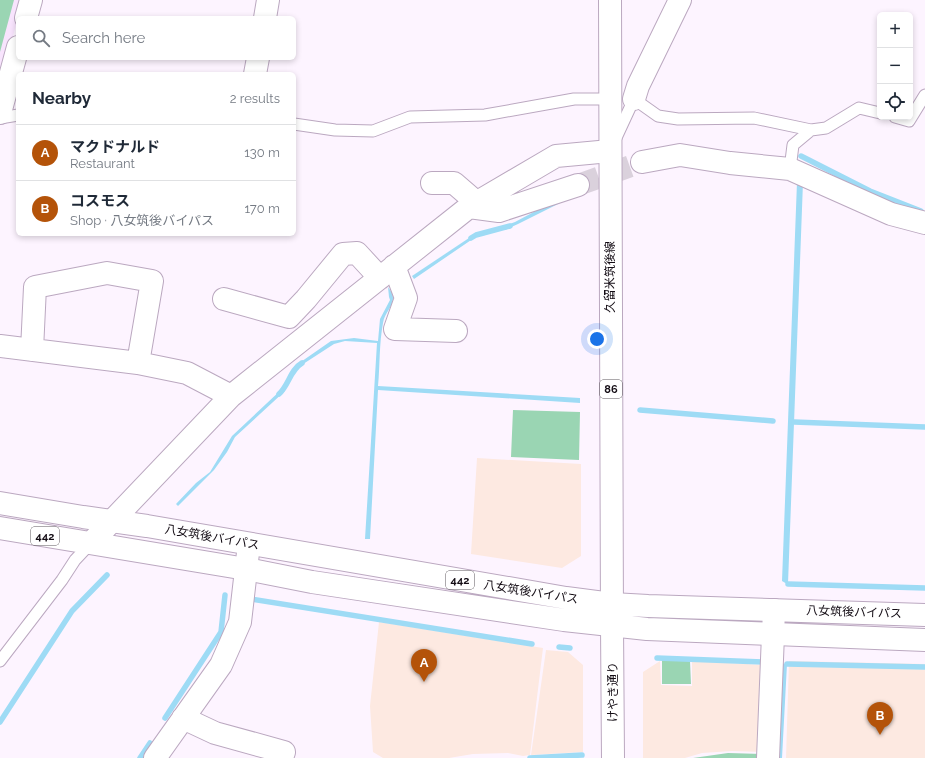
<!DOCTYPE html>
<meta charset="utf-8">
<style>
body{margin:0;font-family:Raleway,"Noto Sans JP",sans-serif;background:#f6f6f7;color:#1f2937}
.controls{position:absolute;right:12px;top:12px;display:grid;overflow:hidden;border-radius:6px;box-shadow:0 2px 6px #0003}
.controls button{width:36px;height:36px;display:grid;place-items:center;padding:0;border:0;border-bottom:1px solid #e0e1e3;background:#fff;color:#1f2937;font:20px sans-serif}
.you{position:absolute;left:597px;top:339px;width:14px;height:14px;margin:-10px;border:3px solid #fff;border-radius:50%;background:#1a73e8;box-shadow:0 0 0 6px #1a73e833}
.badge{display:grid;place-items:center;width:26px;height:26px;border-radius:50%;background:#b45309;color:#fff;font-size:13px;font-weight:700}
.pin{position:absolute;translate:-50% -33px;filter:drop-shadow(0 1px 2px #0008)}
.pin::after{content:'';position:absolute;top:21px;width:14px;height:12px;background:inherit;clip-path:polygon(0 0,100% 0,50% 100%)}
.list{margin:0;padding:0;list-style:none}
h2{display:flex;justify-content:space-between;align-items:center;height:52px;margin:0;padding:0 16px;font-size:17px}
h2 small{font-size:13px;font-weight:400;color:#747a83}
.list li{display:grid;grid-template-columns:26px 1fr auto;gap:12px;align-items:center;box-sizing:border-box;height:56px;padding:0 16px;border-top:1px solid #e0e1e3}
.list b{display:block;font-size:15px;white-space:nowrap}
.list p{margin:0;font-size:13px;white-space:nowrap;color:#747a83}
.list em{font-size:13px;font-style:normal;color:#747a83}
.icon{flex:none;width:22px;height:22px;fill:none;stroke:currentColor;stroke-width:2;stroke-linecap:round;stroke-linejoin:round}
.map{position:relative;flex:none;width:925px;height:758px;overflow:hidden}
.search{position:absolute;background:#fff;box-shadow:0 2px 6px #0003;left:16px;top:16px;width:280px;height:44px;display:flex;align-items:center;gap:10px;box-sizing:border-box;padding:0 14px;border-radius:6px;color:#747a83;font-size:15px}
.panel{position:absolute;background:#fff;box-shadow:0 2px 6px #0003;left:16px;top:72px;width:280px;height:164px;border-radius:6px}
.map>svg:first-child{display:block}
.commercial{fill:#fde9e1}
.built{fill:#f8e4fd}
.green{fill:#9ad5b3}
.water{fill:#9edbf5}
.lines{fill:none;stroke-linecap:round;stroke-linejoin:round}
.stream{stroke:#9edbf5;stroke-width:5.5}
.minor-tunnel{stroke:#dad1dc;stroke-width:22;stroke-dasharray:22 11;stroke-linecap:butt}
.service-casing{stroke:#bba8c0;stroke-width:13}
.minor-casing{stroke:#bba8c0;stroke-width:24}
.tertiary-casing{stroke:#bba8c0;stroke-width:24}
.primary-casing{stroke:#bba8c0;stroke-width:24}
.trunk-casing{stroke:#bba8c0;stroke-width:24}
.service{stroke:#fff;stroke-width:11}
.minor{stroke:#fff;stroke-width:22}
.tertiary{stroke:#fff;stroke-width:22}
.primary{stroke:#fff;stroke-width:22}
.trunk{stroke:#fff;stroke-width:22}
.labels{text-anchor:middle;stroke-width:4;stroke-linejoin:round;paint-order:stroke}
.shield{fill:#fff;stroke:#5a555a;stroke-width:1}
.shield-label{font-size:11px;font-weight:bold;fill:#130c14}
.street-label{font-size:12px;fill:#130c14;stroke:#fff}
</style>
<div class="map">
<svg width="925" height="758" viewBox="0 0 925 758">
<rect width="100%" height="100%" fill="#fdf4ff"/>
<path class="commercial" d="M 477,458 L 581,464 L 581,556 L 562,568 L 471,554 Z
M 379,622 L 543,648 L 530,755 L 523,756 L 508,753 L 473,754 L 449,758 L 383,758 L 373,752 L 370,706 Z
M 546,650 L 568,652 L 583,665 L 583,752 L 531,755 Z
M 660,661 L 661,685 L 692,686 L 692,661 L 764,665 L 763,752 L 732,751 L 702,753 L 685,758 L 643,758 L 643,672 Z
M 789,661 L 925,664 L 925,758 L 786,758 Z"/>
<path class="built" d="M 0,0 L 23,0 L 0,83 Z"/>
<path class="green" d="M 0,0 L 14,0 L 0,52 Z
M 513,410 L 580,412 L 579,460 L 511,457 Z
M 662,660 L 690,661 L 691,684 L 662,684 Z
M 728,753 L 762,754 L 762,758 L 693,758 Z"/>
<path class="water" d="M 797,182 L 803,182 L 788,584 L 787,584 L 782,581 Z
M 562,197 L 564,201 L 518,224 L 505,230 L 504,226 L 515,222 Z
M 475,234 L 477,236 L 414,279 L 412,276 Z
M 388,287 C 401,303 385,309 383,323 C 379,344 380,365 378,386 L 580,398 L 580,403 L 378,390 L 370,539 L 365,539 L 377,343 L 345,341 L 334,344 L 297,368 L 295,366 L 331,341 L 354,338 L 378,341 L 380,319 L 390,300 L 389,297 Z
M 282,389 L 285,391 L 235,437 L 227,452 L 214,470 L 178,506 L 176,504 L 196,483 L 210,472 L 232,436 Z
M 778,663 L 787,664 L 782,758 L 775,758 Z"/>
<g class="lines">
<path class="stream" d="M 801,156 L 870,191 L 921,211
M 471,238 L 476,235 L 510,226
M 279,394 C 289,385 290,370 302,363
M 640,410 L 773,421
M 794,422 L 925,427
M 788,584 L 925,588
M 251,599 L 532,644
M 559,647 L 570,648
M 657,658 L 763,662
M 787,664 L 925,667
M 165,718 L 221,632 L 225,595
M 0,722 L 72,611 L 107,575
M 140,758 L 150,743
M 530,758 L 582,755"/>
<path class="minor-tunnel" d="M 578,185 L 642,162"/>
<g class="service-casing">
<path id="service" d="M 895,117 L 909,121 L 925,95
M 0,118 L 18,115
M 294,124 L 335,130 L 373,131 L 410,117 L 485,115 L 574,99 L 610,99
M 615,140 L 634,99 L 658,116 L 678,119 L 754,118 L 811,130 L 826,128 L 859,108 L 880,113
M 790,169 L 793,145 L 811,130
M 0,661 L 62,580 L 75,560 L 91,543"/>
</g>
<g class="minor-casing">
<path id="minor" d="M 26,18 L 31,0
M 265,18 L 268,0
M 255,74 L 258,58
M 634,99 L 638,86 L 680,0
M 0,113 L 18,47
M 642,162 L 680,155 L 730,163 L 790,169 L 891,214 L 925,223
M 432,183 L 454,183 L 476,202
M 469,207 L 499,211 L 578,185
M 394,266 L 406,298 L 395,329 L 456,331
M 224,299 L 289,317 L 306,299 L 343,254 L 357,253 L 380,278
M 0,346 L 138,363 L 187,373 L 231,396
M 32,350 L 35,287 L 107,273 L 152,281 L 138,363
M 91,543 L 231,396 L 469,207 L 556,156 L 610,151
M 183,718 L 215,733 L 284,752 L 282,758
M 155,758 L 221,665 L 240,622 L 249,544
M 768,758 L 774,610"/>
</g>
<g class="tertiary-casing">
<path id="tertiary" d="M 612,626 L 613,758"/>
</g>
<g class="primary-casing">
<path id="primary" d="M 610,0 L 612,623"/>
</g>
<g class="trunk-casing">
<path id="trunk" d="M 0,503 L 83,517 L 147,526 L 566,598 L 612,604 L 648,606 L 925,615
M 0,528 L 246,569 L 312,582 L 564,620 L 647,629 L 925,640"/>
</g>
<use href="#service" class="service"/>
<use href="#minor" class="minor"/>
<use href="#tertiary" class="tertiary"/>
<use href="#primary" class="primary"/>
<use href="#trunk" class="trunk"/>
</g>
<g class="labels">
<g class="shield">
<rect x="600" y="380" width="22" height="18" rx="3"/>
<rect x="31" y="527" width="28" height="18" rx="3"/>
<rect x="446" y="571" width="28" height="18" rx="3"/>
</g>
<g class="shield-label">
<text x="611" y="393">86</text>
<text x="45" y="540">442</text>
<text x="460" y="584">442</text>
</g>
<g class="street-label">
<text transform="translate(610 277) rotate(-90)" y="4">久留米筑後線</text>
<text transform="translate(212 537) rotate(10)" y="4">八女筑後バイパス</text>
<text transform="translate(531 592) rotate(9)" y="4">八女筑後バイパス</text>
<text transform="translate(854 612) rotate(2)" y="4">八女筑後バイパス</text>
<text transform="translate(613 692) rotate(-90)" y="4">けやき通り</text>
</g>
</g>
</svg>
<div class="controls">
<button>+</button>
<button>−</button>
<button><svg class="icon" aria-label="locate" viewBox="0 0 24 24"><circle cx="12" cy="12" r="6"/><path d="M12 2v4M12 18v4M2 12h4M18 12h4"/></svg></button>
</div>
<div class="you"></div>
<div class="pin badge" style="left:424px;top:682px">A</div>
<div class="pin badge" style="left:880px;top:735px">B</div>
<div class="search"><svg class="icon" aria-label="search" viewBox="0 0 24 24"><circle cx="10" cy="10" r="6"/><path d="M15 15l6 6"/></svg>Search here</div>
<section class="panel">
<h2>Nearby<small>2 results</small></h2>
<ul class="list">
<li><span class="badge">A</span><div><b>マクドナルド</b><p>Restaurant</p></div><em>130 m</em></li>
<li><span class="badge">B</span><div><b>コスモス</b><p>Shop · 八女筑後バイパス</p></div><em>170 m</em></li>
</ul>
</section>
</div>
